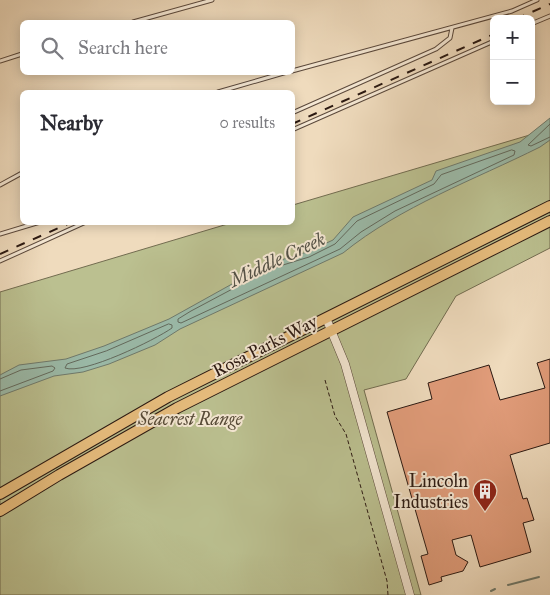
<!DOCTYPE html>
<meta charset="utf-8">
<style>
body{margin:0;font-family:"IM FELL Great Primer",serif;background:#f7f7f7;color:#2b2b33}
.controls{position:absolute;right:15px;top:15px;display:grid;overflow:hidden;border-radius:8px;box-shadow:0 2px 12px #0003}
.controls button{width:45px;height:45px;display:grid;place-items:center;padding:0;border:0;border-bottom:1px solid #e1e1e2;background:#fff;color:#2b2b33;font:25px sans-serif}
.list{margin:0;padding:0;list-style:none}
h2{display:flex;justify-content:space-between;align-items:center;height:65px;margin:0;padding:0 20px;font-size:21px}
h2 small{font-size:16px;font-weight:400;color:#7c7c81}
.icon{flex:none;width:28px;height:28px;fill:none;stroke:currentColor;stroke-width:2;stroke-linecap:round;stroke-linejoin:round}
.map{position:relative;flex:none;width:550px;height:595px;overflow:hidden}
.search{position:absolute;background:#fff;box-shadow:0 2px 12px #0003;left:20px;top:20px;width:275px;height:55px;display:flex;align-items:center;gap:12px;box-sizing:border-box;padding:0 18px;border-radius:8px;color:#7c7c81;font-size:19px}
.panel{position:absolute;background:#fff;box-shadow:0 2px 12px #0003;left:20px;top:90px;width:275px;height:135px;border-radius:8px}
.map>svg:first-child{display:block}
.green{fill:#bbc090;stroke:#726c50}
.water{fill:#9bbcab;stroke:#6e7a6d}
.lines{fill:none;stroke-linecap:round;stroke-linejoin:round}
.shore{stroke:#626a5e;stroke-width:1}
.stream{stroke:#6e7a6d;stroke-width:2}
.building{fill:#e19c7a;stroke:#2a1811}
.service-casing{stroke:#5b493c;stroke-width:5}
.tertiary-casing{stroke:#5b493c;stroke-width:9}
.trunk-casing{stroke:#2a1811;stroke-width:12}
.path{stroke:#2a1811;stroke-width:1;stroke-dasharray:4 2.5;stroke-linecap:butt}
.service{stroke:#f5e8d4;stroke-width:3}
.tertiary{stroke:#f5e8d4;stroke-width:8}
.trunk{stroke:#e8be7e;stroke-width:10}
.rail{stroke:#2a1811;stroke-width:2;stroke-dasharray:9 9;stroke-linecap:butt}
.labels{text-anchor:middle;stroke-width:4;stroke-linejoin:round;paint-order:stroke}
.street-label{font-size:18px;fill:#2a1811;stroke:#f5e8d4}
.park-label{font-size:18px;font-style:italic;fill:#564a37;stroke:#f5e8d4}
.poi-label{font-size:18px;fill:#2a1811;stroke:#f5e8d4;text-anchor:end}
.water-label{font-size:19px;font-style:italic;fill:#525147;stroke:#f5e8d4}
</style>
<div class="map">
<svg width="550" height="595" viewBox="0 0 550 595">
<rect width="100%" height="100%" fill="#efdbbd"/>
<filter id="stains"><feTurbulence type="fractalNoise" baseFrequency=".004" numOctaves="4"/><feColorMatrix values="0 0 0 0 .2 0 0 0 0 .09 0 0 0 0 .02 0 0 0 .5 -.17"/></filter>
<radialGradient id="worn" r=".72"><stop offset=".6" stop-color="#630" stop-opacity="0"/><stop offset="1" stop-color="#630" stop-opacity=".3"/></radialGradient>
<path class="green" d="M 550,129 L 550,248 L 456,296 L 406,379 L 364,390 L 421,595 L 0,595 L 0,292 L 231,223 L 292,222 L 293,205 Z"/>
<path class="water" d="M 550,118 L 550,140 L 540,147 C 474,180 401,206 343,253 L 180,329 L 155,345 L 109,364 L 83,372 L 54,376 L 0,396 L 0,375 L 19,365 L 66,359 L 104,346 L 169,319 L 268,264 L 307,252 L 333,240 L 353,217 L 432,180 L 436,171 L 520,142 Z"/>
<g class="lines">
<path class="shore" d="M 550,124 L 528,145 L 531,146 L 550,137
M 512,150 L 515,151 L 514,155 L 395,211 L 361,232 L 340,249 L 181,323 L 178,322 L 178,319 L 191,311 L 270,269 L 309,257 L 335,244 L 357,221 L 434,184 L 441,175 Z
M 169,324 L 172,325 L 172,328 C 155,340 83,375 65,368 L 67,364 L 106,351 Z
M 0,379 L 21,370 L 52,366 L 55,368 L 53,371 L 0,391"/>
<path class="stream" d="M 508,585 L 539,577
M 491,591 L 495,589"/>
</g>
<path class="building" d="M 550,359 L 550,443 L 510,455 L 523,499 L 527,498 L 534,520 L 523,523 L 531,552 L 480,567 L 471,535 L 452,540 L 456,555 L 468,562 L 463,571 L 441,577 L 442,581 L 429,585 L 421,556 L 428,554 L 387,412 L 432,399 L 428,383 L 489,365 L 500,400 L 545,388 L 537,363 Z"/>
<g class="lines">
<g class="service-casing">
<path id="service" d="M 133,22 L 212,0
M 531,24 L 550,16
M 0,61 L 22,54
M 292,71 L 512,11 L 537,0
M 218,92 L 287,72
M 292,113 L 436,49 L 450,38 L 452,28
M 292,130 L 494,41
M 0,185 L 22,173
M 0,234 L 40,222
M 0,261 L 86,222"/>
</g>
<g class="tertiary-casing">
<path id="tertiary" d="M 326,318 L 345,364 L 410,595"/>
</g>
<g class="trunk-casing">
<path id="trunk" d="M 0,494 L 168,397 L 550,206
M 0,511 L 59,475 L 177,408 L 550,221"/>
</g>
<path class="path" d="M 325,380 L 335,416 L 346,434 L 387,581 L 388,595"/>
<use href="#service" class="service"/>
<use href="#tertiary" class="tertiary"/>
<use href="#trunk" class="trunk"/>
<path class="rail" d="M 516,19 L 550,4
M 292,124 L 494,34
M 0,254 L 72,222"/>
</g>
<defs>
<g id="building-pin" transform="scale(1.25)"><path d="M0 17L-7.5 6A9.5 9.5 0 1 1 7.5 6Z" fill="#8f2418" stroke="#f5e8d4"/><path d="M-4-6H4V6H1V3H-1V6H-4ZM-2.5-4.3h1.7v1.8h-1.7ZM.8-4.3h1.7v1.8H.8ZM-2.5-1h1.7V.8h-1.7ZM.8-1h1.7V.8H.8Z" fill="#fff"/></g>
</defs>
<g fill-rule="evenodd">
<use href="#building-pin" x="485" y="491"/>
</g>
<g class="labels">
<g class="street-label">
<text transform="translate(265 346) rotate(-27)" y="6">Rosa Parks Way</text>
</g>
<g class="park-label">
<text x="190" y="425">Seacrest Range</text>
</g>
<g class="poi-label">
<text x="468" y="487">Lincoln<tspan x="468" dy="21">Industries</tspan></text>
</g>
<g class="water-label">
<text transform="translate(277 259) rotate(-25)" y="7">Middle Creek</text>
</g>
</g>
<rect width="100%" height="100%" filter="url(#stains)"/>
<rect width="100%" height="100%" fill="url(#worn)"/>
</svg>
<div class="controls">
<button>+</button>
<button>−</button>
</div>
<div class="search"><svg class="icon" aria-label="search" viewBox="0 0 24 24"><circle cx="10" cy="10" r="6"/><path d="M15 15l6 6"/></svg>Search here</div>
<section class="panel">
<h2>Nearby<small>0 results</small></h2>
<ul class="list">
</ul>
</section>
</div>
